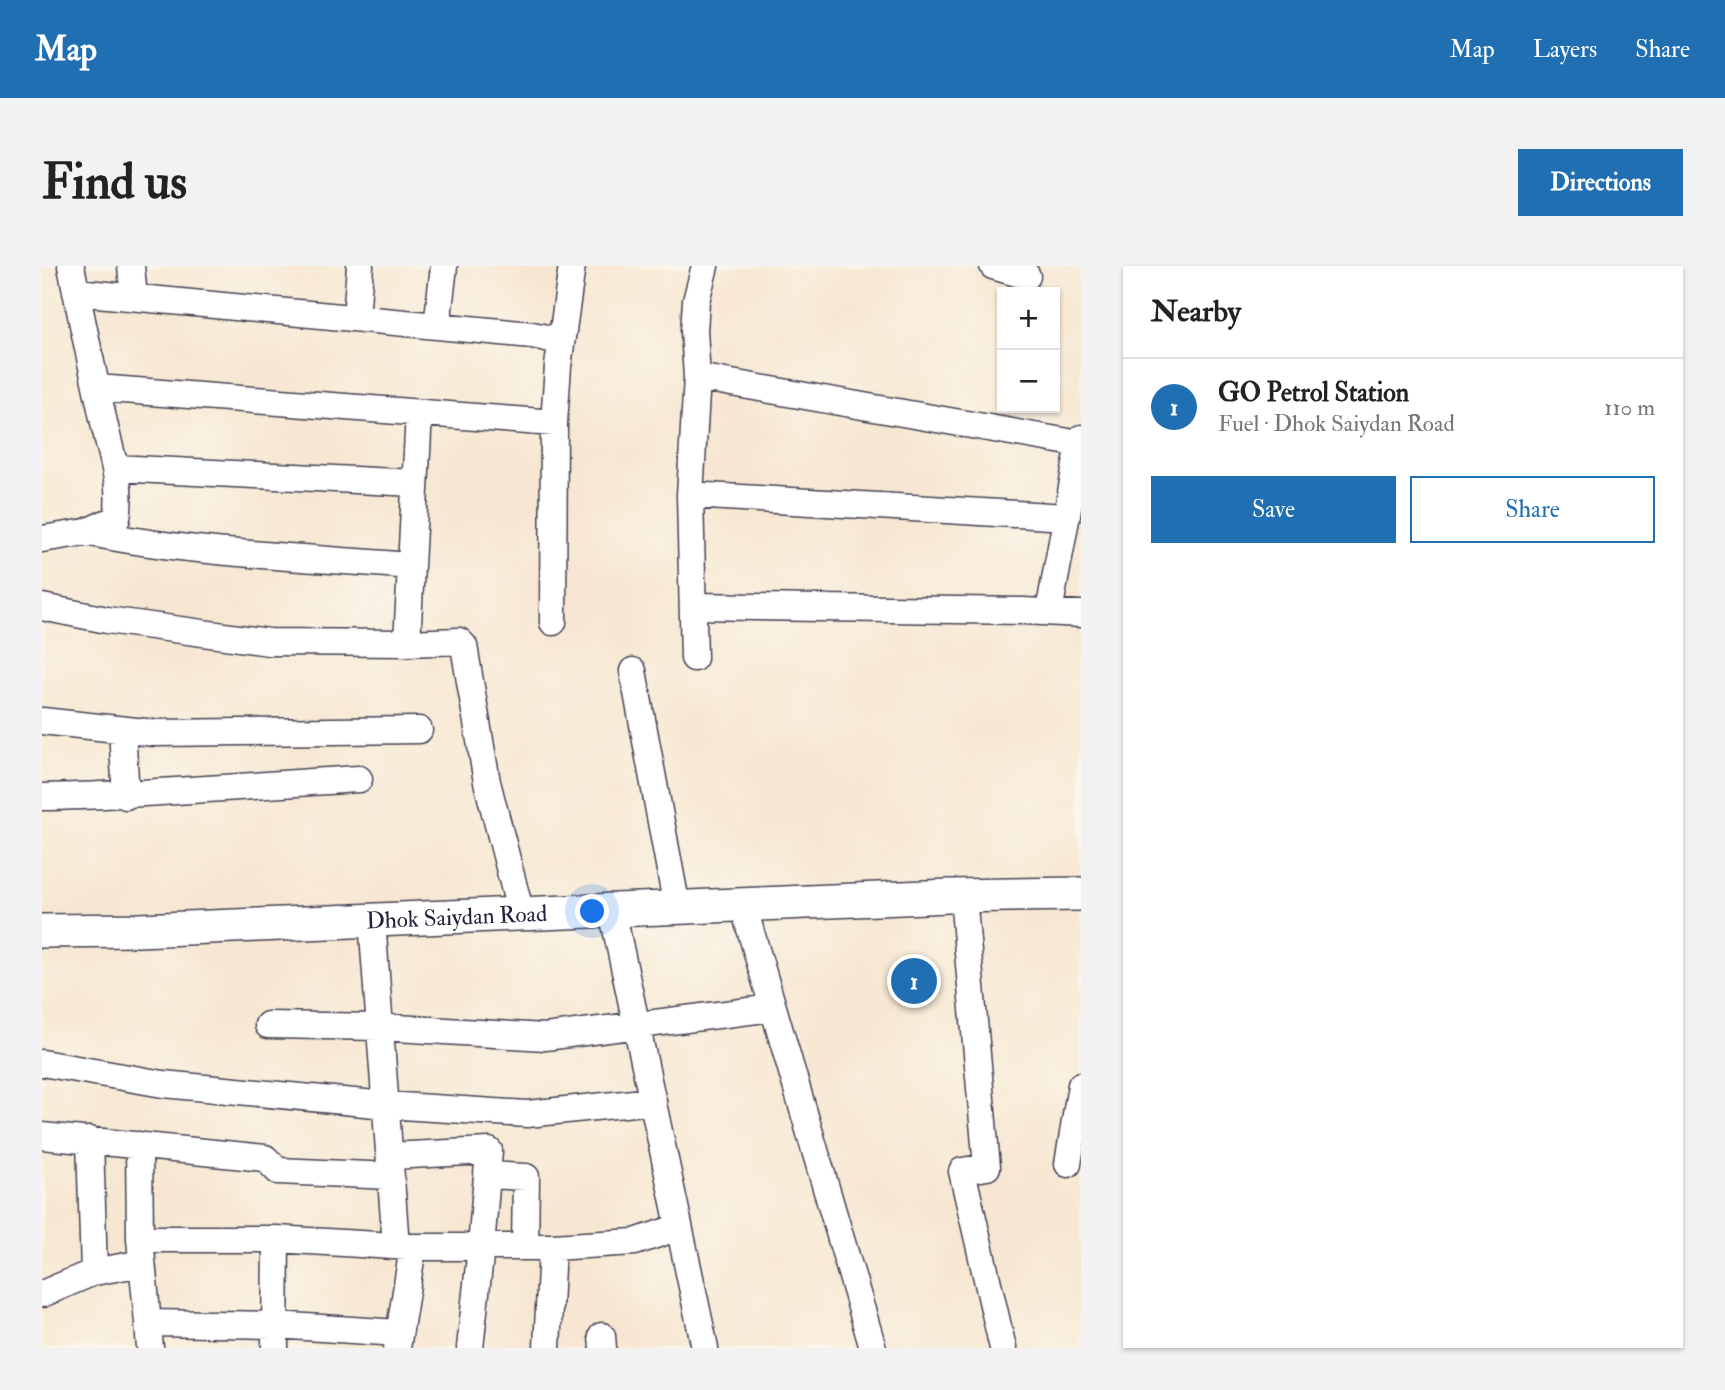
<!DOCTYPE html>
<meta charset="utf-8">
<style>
body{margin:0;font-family:"IM FELL Double Pica",serif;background:#f2f2f2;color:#222}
.controls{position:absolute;right:21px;top:21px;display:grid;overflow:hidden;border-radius:0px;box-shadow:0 2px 5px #0004}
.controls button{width:63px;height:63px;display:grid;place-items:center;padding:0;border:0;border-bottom:2px solid #e0e0e0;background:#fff;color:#222;font:35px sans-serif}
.you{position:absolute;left:551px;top:646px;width:24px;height:24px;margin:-18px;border:5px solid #fff;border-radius:50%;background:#1a73e8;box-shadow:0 0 0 10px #1a73e833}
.badge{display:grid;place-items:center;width:46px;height:46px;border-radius:50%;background:#1f6fb2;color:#fff;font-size:23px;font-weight:700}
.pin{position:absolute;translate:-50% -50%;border:4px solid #fff;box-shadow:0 2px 7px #0006}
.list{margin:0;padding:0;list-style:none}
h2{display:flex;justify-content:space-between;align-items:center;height:91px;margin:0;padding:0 28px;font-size:30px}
h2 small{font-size:23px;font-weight:400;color:#767676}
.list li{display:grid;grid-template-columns:46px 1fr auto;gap:21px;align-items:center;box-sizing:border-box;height:98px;padding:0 28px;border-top:2px solid #e0e0e0}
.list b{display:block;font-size:26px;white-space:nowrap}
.list p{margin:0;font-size:23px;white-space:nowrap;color:#767676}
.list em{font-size:23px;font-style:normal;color:#767676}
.actions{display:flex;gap:14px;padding:21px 28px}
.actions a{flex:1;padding:16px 0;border:2px solid #1f6fb2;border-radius:0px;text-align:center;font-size:24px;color:#1f6fb2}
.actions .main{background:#1f6fb2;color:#fff}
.map{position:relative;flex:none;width:1039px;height:1082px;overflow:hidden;border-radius:0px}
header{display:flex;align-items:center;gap:42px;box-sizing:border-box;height:98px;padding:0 35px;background:#1f6fb2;color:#fff}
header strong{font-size:33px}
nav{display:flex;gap:38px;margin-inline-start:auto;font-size:24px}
.intro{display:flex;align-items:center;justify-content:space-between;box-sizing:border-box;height:168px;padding:0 42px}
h1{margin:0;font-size:49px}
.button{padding:18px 32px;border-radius:0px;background:#1f6fb2;color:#fff;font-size:24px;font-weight:700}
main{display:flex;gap:42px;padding:0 42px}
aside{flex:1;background:#fff;border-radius:0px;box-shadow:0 2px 5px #0004}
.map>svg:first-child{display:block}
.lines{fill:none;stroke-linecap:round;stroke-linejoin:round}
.minor-casing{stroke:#424052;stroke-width:29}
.major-casing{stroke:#424052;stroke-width:36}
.minor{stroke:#fff;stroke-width:26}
.major{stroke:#fff;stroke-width:33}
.labels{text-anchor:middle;stroke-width:5;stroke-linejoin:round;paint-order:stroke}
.street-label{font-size:23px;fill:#22223b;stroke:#fbf7ec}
</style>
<header>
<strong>Map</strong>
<nav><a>Map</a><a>Layers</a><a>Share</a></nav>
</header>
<div class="intro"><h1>Find us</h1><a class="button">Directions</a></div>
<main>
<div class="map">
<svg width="1039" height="1082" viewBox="0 0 1039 1082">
<rect width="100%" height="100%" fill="#fbf7ec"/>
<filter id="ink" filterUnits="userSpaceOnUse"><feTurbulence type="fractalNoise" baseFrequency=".0143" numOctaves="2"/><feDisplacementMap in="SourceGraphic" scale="14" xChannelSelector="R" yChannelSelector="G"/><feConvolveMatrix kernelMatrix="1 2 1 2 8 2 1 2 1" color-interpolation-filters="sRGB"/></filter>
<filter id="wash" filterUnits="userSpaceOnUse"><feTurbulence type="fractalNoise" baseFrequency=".00686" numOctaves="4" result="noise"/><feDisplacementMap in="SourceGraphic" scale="28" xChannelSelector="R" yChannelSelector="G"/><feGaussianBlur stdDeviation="1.57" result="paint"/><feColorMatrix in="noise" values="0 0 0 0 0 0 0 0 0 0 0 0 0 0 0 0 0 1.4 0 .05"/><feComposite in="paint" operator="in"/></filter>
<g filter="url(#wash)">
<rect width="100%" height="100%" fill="#f7e7d2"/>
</g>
<g filter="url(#ink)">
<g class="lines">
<g class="minor-casing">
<path id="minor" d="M 89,0 L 92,31
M 951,0 L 985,10
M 34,26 L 490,69 L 519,75
M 314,52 L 318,0
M 395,60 L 402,0
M 655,111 L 1038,178
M 55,122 L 512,157
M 73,202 L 373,217
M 648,229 L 1025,251
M 44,266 C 150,288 261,291 369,300
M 0,273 L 44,266 L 75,252 C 81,216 68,187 61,152 C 50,101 39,51 29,0
M 652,340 L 982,345 L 1039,348
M 0,341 L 65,354 L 227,376 L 365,377 L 417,375 L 422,380 L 445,516 L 479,648
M 1007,346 L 1039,172
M 511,356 L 512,157 L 516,100 L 530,0
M 365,377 L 377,147
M 652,392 L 648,229 L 655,111 L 652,65 L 654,35 L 663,0
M 591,405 L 635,642
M 0,455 L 113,467 L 377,464
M 80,464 L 84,530
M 0,531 C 106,529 211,519 317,513
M 921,630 L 945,901 L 920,905 L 961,1082
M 701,639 L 831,1082
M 570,644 L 663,1082
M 330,654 L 354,980
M 226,759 L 338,761 L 503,771 L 731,742
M 0,797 L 121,818 L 344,839 L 485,848 L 611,835
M 0,870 L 223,892 L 236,905 L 349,910
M 97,879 L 98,973
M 348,890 L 447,885 L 439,981 L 371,981 L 355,1082
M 1026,898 L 1039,819
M 445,909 L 484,911 L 483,981
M 52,1006 L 100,997
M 0,1028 L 52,1006 L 48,874
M 106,1057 L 98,973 L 234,973
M 560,1070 L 561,1082
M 108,1082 L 106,1057 L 233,1059 L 357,1067
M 233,1082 L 234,973 L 369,981
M 428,1082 L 439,981 L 510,981
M 505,1082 L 510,981 L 593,976 L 637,961"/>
</g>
<g class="major-casing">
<g id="major">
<path id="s1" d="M 0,665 L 96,664 L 907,630 L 1039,628"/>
</g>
</g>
<use href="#minor" class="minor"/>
<use href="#major" class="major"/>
</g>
</g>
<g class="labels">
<g class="street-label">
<text dy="8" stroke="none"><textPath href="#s1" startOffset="415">Dhok Saiydan Road</textPath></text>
</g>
</g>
</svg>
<div class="controls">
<button>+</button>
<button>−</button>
</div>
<div class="you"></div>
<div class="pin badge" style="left:872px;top:715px">1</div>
</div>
<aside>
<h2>Nearby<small></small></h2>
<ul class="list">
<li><span class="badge">1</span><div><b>GO Petrol Station</b><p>Fuel · Dhok Saiydan Road</p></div><em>110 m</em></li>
</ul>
<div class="actions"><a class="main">Save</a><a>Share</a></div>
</aside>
</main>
